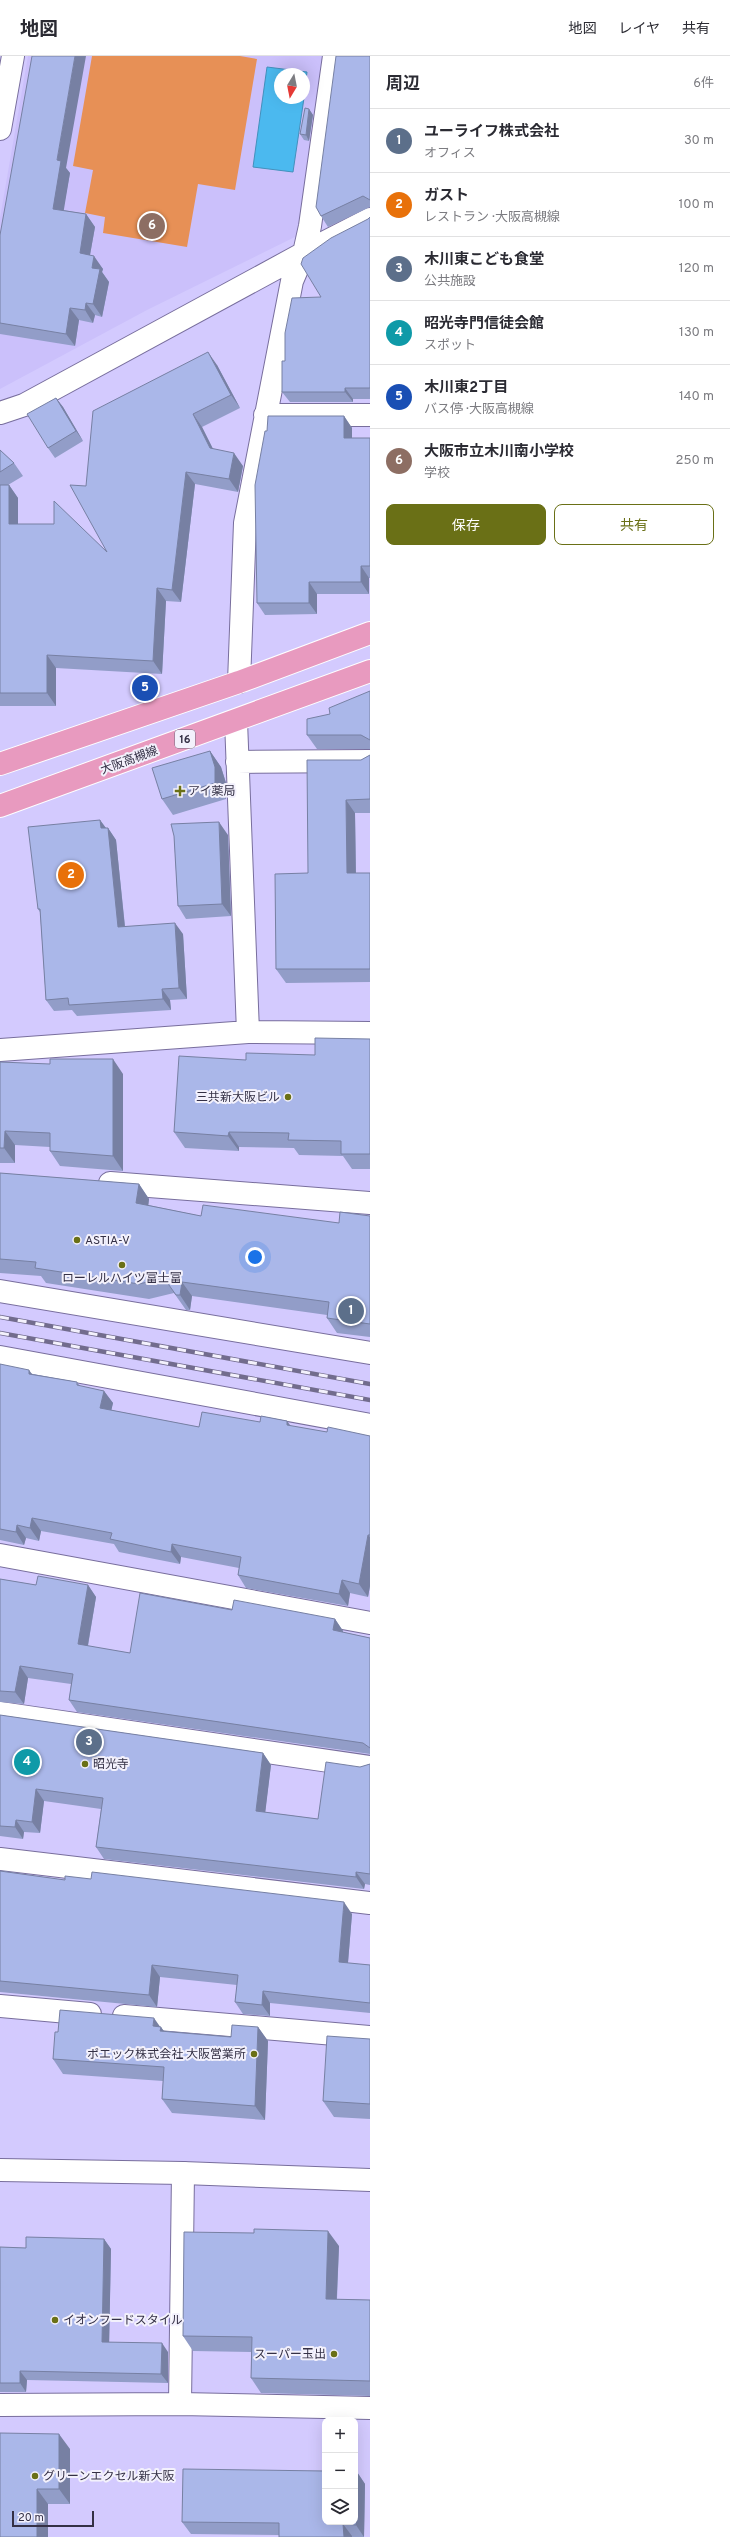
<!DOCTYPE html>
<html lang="ja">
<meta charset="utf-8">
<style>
body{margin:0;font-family:Overpass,"Noto Sans JP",sans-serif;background:#f7f7f7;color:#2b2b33}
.controls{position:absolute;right:12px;bottom:12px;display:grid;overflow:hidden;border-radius:8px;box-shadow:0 4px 16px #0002}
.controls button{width:36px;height:36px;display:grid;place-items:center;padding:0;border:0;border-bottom:1px solid #e1e1e2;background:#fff;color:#2b2b33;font:20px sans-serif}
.compass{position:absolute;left:274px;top:12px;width:36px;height:36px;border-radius:50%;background:#fff;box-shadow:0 4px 16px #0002;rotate:190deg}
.scale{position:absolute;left:12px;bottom:10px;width:82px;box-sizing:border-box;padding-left:4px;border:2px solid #343045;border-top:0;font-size:11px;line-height:14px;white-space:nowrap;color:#343045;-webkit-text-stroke:3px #f3f1fc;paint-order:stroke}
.you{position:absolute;left:255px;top:1201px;width:14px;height:14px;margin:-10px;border:3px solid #fff;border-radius:50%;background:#1a73e8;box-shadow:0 0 0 6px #1a73e833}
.badge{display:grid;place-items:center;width:26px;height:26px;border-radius:50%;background:#6a7016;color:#fff;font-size:13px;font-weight:700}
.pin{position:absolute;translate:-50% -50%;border:2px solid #fff;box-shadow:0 1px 4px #0006}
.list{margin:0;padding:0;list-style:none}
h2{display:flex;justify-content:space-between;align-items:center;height:52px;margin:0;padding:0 16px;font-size:17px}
h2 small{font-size:13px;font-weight:400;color:#7c7c81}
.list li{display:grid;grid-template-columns:26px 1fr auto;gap:12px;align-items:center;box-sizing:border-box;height:64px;padding:0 16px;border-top:1px solid #e1e1e2}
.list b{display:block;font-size:15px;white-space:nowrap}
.list p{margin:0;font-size:13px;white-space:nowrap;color:#7c7c81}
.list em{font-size:13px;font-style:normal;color:#7c7c81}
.actions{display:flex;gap:8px;padding:12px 16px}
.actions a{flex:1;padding:9px 0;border:1px solid #6a7016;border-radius:8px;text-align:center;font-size:14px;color:#6a7016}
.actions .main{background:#6a7016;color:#fff}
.icon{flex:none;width:22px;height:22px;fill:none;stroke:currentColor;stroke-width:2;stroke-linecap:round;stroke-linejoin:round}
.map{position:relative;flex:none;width:370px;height:2481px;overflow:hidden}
header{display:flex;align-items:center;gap:24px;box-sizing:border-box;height:56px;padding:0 20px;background:#fff;border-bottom:1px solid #e1e1e2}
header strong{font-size:19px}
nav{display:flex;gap:22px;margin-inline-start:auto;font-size:14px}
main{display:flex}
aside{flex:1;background:#fff}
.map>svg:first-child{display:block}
.built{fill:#cbc0fb;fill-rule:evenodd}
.green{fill:#e79056}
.water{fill:#4bb9ef;stroke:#4490bc}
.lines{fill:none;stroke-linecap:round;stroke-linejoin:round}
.minor-casing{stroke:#786e9d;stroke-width:24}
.tertiary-casing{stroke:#786e9d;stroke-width:24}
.primary-casing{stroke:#fff;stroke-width:24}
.minor{stroke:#fff;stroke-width:22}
.tertiary{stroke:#fff;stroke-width:22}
.primary{stroke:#e89abf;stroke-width:22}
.rail-casing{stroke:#726c8d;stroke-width:4.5}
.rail{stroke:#f3f1fc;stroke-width:3;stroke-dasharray:9;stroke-linecap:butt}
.wall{fill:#929dc8}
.shaded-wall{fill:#7780a3}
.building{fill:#aab7e9;stroke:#7780a3}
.poi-dot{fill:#6a7016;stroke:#f3f1fc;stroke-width:1.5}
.labels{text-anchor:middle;stroke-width:4;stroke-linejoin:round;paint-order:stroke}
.shield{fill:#f3f1fc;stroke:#6d6a7c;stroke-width:1}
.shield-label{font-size:11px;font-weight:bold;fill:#343045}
.street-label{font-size:12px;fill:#343045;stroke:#f3f1fc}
.poi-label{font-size:12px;fill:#343045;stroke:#f3f1fc;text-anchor:start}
</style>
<header>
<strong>地図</strong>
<nav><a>地図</a><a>レイヤ</a><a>共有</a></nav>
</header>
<main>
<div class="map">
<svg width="370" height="2481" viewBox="0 0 370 2481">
<rect width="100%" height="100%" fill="#d3cafe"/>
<path class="built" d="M 28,0 L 329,0 L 303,177 L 147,254 L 0,333 L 0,162 ZM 280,18 L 304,18 L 304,42 L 280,42 Z"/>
<path class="green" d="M 92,0 L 240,0 L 257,3 L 235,134 L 198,128 L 187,191 L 103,177 L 105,161 L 85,157 L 93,114 L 73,110 Z"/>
<path class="water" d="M 267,11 L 307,16 L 304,40 L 304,18 L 280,18 L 280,42 L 304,42 L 293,116 L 253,111 Z"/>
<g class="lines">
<g class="minor-casing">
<path id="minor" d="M 0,73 L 13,0
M 0,357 L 24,349 L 304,197 L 370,163
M 265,359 L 370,359
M 239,626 L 245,467 L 292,225 L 304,197 L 310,170 L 334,0
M 236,665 L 248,976
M 237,706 L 370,705
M 0,994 L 248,976 L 370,977
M 110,1127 L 370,1147
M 0,1235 L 370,1297
M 0,1301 L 370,1369
M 0,1499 L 370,1567
M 0,1657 L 370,1711
M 0,1803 L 370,1847
M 0,1950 L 90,1958
M 124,1960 L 370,1981
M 180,2348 L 183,2117
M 0,2349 L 180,2348 L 370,2352"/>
</g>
<g class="tertiary-casing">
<path id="tertiary" d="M 0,2114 L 183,2117 L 370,2124"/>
</g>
<g class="primary-casing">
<path id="primary" d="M 0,708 L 239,626 L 370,577
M 0,750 L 370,615"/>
</g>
<use href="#minor" class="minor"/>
<use href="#tertiary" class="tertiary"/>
<use href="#primary" class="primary"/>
<g class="rail-casing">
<path id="rail" d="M 0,1261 L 370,1328
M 0,1277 L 370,1344"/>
</g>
<use href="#rail" class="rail"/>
</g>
<path class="wall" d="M 370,0 L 370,151 L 328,171 L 321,160 Z
M 309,53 L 313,59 L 309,85 L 304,84 L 300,78 Z
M 66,112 L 70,117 L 63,154 L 86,158 L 95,171 L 90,199 L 103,213 L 102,216 L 109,226 L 102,261 L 95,259 L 93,267 L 79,264 L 75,290 L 0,278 L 0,179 Z
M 370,161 L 370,343 L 353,343 L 353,346 L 290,346 L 282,336 L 285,305 L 321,241 Z
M 217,309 L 240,352 L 202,371 L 213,393 L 243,410 L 238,436 L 195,428 L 181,546 L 166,545 L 162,618 L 56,612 L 56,650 L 0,650 L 0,394 L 14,407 L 23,420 L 8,429 L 9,429 L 18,442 L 18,468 L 107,496 L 86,430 Z
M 56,342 L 63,351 L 83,385 L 55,402 L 48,392 Z
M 344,360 L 352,372 L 352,382 L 370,382 L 370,522 L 369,522 L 369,538 L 317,538 L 317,558 L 265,559 L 257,547 Z
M 370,635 L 370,693 L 317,693 L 307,679 L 330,658 Z
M 210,695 L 221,711 L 226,727 L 226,743 L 173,759 L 162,743 Z
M 370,699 L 370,757 L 355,757 L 356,817 L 370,817 L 370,926 L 286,927 L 276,913 L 308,817 L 361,704 Z
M 100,764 L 106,772 L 108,772 L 116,784 L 125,870 L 183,878 L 187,943 L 170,944 L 171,954 L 77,960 L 72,954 L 54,955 L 46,944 L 40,856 L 38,853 Z
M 228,779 L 231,860 L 186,863 L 178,850 L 174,780 Z
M 370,983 L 370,1113 L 352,1113 L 343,1100 L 299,1099 L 294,1092 L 239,1091 L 239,1095 L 185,1092 L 174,1076 L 246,1004 L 315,999 Z
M 0,1006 L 123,1018 L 123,1115 L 60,1110 L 50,1095 L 50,1091 L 15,1089 L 15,1107 L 0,1107 Z
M 0,1117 L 139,1128 L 149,1143 L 148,1149 L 201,1160 L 339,1167 L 370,1160 L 370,1281 L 337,1277 L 327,1262 L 327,1259 L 192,1240 L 190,1254 L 186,1254 L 174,1237 L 149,1243 L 46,1227 L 41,1220 L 0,1217 Z
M 0,1308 L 33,1318 L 77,1326 L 80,1330 L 104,1335 L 113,1347 L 111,1354 L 199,1371 L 260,1366 L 291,1370 L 327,1376 L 370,1380 L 370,1530 L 368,1541 L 350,1537 L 348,1550 L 246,1532 L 238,1519 L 239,1512 L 181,1501 L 180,1508 L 119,1496 L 114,1488 L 41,1475 L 39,1485 L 26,1482 L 24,1489 L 0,1484 Z
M 0,1523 L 36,1529 L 88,1529 L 96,1541 L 88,1590 L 130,1597 L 232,1554 L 335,1563 L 343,1575 L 343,1576 L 370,1582 L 370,1698 L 77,1656 L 69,1644 L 71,1628 L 28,1622 L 24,1648 L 0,1646 Z
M 0,1659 L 263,1697 L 271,1709 L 265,1756 L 318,1763 L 360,1711 L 370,1708 L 370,1829 L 365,1828 L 364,1833 L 104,1803 L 96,1791 L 101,1753 L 44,1745 L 40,1777 L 24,1776 L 23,1783 L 0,1780 Z
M 0,1815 L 65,1824 L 352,1858 L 348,1907 L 370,1909 L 370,1957 L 270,1947 L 270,1960 L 243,1958 L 235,1946 L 237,1929 L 160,1921 L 157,1951 L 0,1936 Z
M 159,1971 L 164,1975 L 231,1981 L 258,1971 L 268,1985 L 265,2064 L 172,2057 L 162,2043 L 163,2025 L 63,2018 L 53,2003 L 58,1976 Z
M 370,1983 L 370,2063 L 334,2061 L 323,2045 Z
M 104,2183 L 111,2193 L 109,2286 L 168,2296 L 168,2327 L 27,2324 L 26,2336 L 0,2336 L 0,2191 L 26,2192 Z
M 339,2190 L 337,2243 L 370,2244 L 370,2340 L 261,2337 L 251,2322 L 251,2296 L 193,2295 L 183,2280 Z
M 0,2377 L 70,2393 L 70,2448 L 48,2448 L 48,2481 Z
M 357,2416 L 365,2428 L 364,2481 L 279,2481 L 279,2479 L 191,2478 L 182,2466 Z"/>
<path class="shaded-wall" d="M 75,0 L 86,0 L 66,112 L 70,117 L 62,165 L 53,153 L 57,104 Z
M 309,53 L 313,59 L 309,85 L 306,79 Z
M 86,158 L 95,171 L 88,210 L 80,197 Z
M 94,200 L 103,213 L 102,216 L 109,226 L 102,261 L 93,248 L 92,212 Z
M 86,247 L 95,259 L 93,267 L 85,254 Z
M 70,252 L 79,264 L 75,290 L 66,278 Z
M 208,296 L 217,309 L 240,352 L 231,339 Z
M 345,332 L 353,343 L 353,346 L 345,336 Z
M 56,342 L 63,351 L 83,385 L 76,375 Z
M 193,358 L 202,371 L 219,405 L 210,392 Z
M 344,360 L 352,372 L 352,394 L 344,382 Z
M 234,397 L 243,410 L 238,436 L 229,423 Z
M 186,416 L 195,428 L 181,546 L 172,534 Z
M 9,429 L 18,442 L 18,481 L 9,468 Z
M 361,510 L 369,522 L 369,538 L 361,526 Z
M 309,526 L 317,538 L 317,558 L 309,547 Z
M 157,532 L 166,545 L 162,618 L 153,605 Z
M 47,599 L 56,612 L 56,650 L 47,637 Z
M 210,695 L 221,711 L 226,727 L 226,743 L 215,727 Z
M 346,744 L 355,757 L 356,830 L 347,817 Z
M 100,764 L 108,775 L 101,772 Z
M 219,766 L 228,779 L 231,860 L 222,848 Z
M 108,772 L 116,784 L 126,882 L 118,871 Z
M 175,867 L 183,878 L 187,943 L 179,932 Z
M 162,933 L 170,944 L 171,954 L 163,943 Z
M 113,1003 L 123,1018 L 123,1115 L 113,1100 Z
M 5,1075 L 15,1089 L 15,1107 L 4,1092 Z
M 229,1076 L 239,1091 L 239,1095 L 228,1080 Z
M 139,1128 L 149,1143 L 147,1162 L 136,1147 Z
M 182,1226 L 192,1240 L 190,1254 L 180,1239 Z
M 29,1314 L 38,1326 L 29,1318 Z
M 104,1335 L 113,1347 L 109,1365 L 100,1352 Z
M 287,1365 L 296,1377 L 287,1369 Z
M 32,1462 L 41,1475 L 39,1485 L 30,1472 Z
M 17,1469 L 26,1482 L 24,1489 L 16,1476 Z
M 368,1479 L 370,1481 L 370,1530 L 368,1541 L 359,1528 Z
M 172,1488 L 181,1501 L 180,1508 L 171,1496 Z
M 342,1524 L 350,1537 L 348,1550 L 339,1538 Z
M 88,1529 L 96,1541 L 86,1600 L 78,1588 Z
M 335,1563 L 343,1575 L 341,1586 L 333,1574 Z
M 20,1610 L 28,1622 L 24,1648 L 15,1636 Z
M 263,1697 L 271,1709 L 264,1767 L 256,1755 Z
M 36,1733 L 44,1745 L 40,1777 L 32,1766 Z
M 16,1764 L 24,1776 L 23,1783 L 15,1771 Z
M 356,1816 L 365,1828 L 364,1833 L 356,1821 Z
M 344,1846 L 352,1858 L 347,1918 L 339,1906 Z
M 152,1909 L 160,1921 L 157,1951 L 149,1939 Z
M 263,1935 L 270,1947 L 270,1960 L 262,1949 Z
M 154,1962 L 161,1972 L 161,1971 L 171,1985 L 153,1970 Z
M 258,1971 L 268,1985 L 265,2064 L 255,2050 Z
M 328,2175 L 339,2190 L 336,2258 L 326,2243 Z
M 104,2183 L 111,2193 L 109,2295 L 102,2286 Z
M 162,2287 L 168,2296 L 168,2327 L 161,2318 Z
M 20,2315 L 27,2324 L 26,2336 L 20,2327 Z
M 59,2378 L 70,2393 L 70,2448 L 59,2433 Z
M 357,2416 L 365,2428 L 364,2481 L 356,2469 Z
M 37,2433 L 48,2448 L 48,2481 L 37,2481 Z
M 343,2468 L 352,2480 L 352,2481 L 344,2481 Z"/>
<path class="building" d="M 32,0 L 75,0 L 57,104 L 61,105 L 53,153 L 86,158 L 80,197 L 94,200 L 92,212 L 100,213 L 93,248 L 86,247 L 85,254 L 70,252 L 66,278 L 0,267 L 0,179 Z
M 336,0 L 370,0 L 370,144 L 363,140 L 321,160 L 316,151 Z
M 305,52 L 309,53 L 306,79 L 300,78 Z
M 370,161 L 370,332 L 345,332 L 345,336 L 282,336 L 282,305 L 285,305 L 285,277 L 292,242 L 321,241 L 301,208 L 303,202 L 331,182 L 368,163 Z
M 208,296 L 231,339 L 193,358 L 210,392 L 234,397 L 229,423 L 186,416 L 172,534 L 157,532 L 153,605 L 47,599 L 47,637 L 0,637 L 0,429 L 9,429 L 9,468 L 54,468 L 54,445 L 107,496 L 70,429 L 86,430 L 93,355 Z
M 56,342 L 76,375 L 48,392 L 27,358 Z
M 268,360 L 344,360 L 344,382 L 370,382 L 370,510 L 361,510 L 361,526 L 309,526 L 309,547 L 257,547 L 255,429 L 265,375 L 267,375 Z
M 0,394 L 14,407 L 0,416 Z
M 370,635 L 370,684 L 361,679 L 307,679 L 307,663 L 330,658 L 329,652 Z
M 210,695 L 215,711 L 215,727 L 162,743 L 152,712 Z
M 370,699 L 370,743 L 346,744 L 347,817 L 370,817 L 370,913 L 276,913 L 275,818 L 308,817 L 307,704 L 361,704 Z
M 100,764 L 101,772 L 108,772 L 118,871 L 175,867 L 179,932 L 162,933 L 163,943 L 69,949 L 68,942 L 46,944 L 40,853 L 38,853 L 28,771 Z
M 219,766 L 222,848 L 178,850 L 174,780 L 171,768 Z
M 315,982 L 370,983 L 370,1098 L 341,1098 L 341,1085 L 288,1084 L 289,1077 L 229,1076 L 228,1080 L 174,1076 L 179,1000 L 246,1004 L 246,997 L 315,999 Z
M 50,1003 L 113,1003 L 113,1100 L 50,1095 L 50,1077 L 5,1075 L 4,1092 L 0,1092 L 0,1006 L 50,1008 Z
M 0,1117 L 139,1128 L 136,1147 L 201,1160 L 203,1149 L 339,1167 L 340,1156 L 370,1160 L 370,1268 L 327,1262 L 329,1246 L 182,1226 L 180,1239 L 176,1239 L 164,1222 L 139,1228 L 35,1212 L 36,1206 L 0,1203 Z
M 0,1308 L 29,1314 L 29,1318 L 77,1326 L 77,1329 L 104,1335 L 100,1352 L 199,1371 L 202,1356 L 260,1366 L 261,1360 L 287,1365 L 287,1369 L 327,1376 L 328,1371 L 370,1380 L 370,1479 L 368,1479 L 359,1528 L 342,1524 L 339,1538 L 238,1519 L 241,1501 L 172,1488 L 171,1496 L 110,1483 L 112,1477 L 32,1462 L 30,1472 L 17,1469 L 16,1476 L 0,1473 Z
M 38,1520 L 88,1529 L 78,1588 L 130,1597 L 140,1537 L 232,1554 L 234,1544 L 335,1563 L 333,1574 L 370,1582 L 370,1692 L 363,1687 L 69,1644 L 73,1618 L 20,1610 L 15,1636 L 0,1635 L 0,1523 L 36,1529 Z
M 0,1659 L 263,1697 L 256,1755 L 318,1763 L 326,1706 L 360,1711 L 370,1708 L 370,1818 L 356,1816 L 356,1821 L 96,1791 L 103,1742 L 36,1733 L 32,1766 L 16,1764 L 15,1771 L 0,1770 Z
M 0,1815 L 65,1824 L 65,1820 L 91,1823 L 92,1816 L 344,1846 L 339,1906 L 370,1909 L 370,1947 L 263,1935 L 262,1949 L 235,1946 L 238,1919 L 152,1909 L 149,1939 L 0,1925 Z
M 60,1954 L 154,1962 L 153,1970 L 161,1971 L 160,1975 L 231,1981 L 232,1969 L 258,1971 L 255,2050 L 162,2043 L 164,2011 L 53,2003 L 55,1976 L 58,1976 Z
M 327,1980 L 370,1983 L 370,2048 L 323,2045 Z
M 254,2173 L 328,2175 L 326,2243 L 370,2244 L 370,2325 L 251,2322 L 252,2281 L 183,2280 L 184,2176 L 254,2177 Z
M 26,2181 L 104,2183 L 102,2286 L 162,2287 L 161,2318 L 20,2315 L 20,2327 L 0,2327 L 0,2191 L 26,2192 Z
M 0,2377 L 59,2378 L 59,2433 L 37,2433 L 37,2481 L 0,2481 Z
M 183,2413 L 325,2415 L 325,2466 L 355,2466 L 355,2416 L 357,2416 L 356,2469 L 343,2468 L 344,2481 L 279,2481 L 279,2467 L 182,2466 Z"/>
<g class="poi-dot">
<path d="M178 729h4v4h4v4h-4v4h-4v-4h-4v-4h4z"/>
<circle cx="288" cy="1041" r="4"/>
<circle cx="77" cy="1184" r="4"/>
<circle cx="122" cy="1209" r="4"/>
<circle cx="85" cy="1708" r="4"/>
<circle cx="254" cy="1998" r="4"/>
<circle cx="55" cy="2264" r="4"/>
<circle cx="334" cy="2298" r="4"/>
<circle cx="35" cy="2420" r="4"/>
</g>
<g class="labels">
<rect class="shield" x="175" y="674" width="20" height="18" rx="3"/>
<g class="shield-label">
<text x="185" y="687">16</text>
</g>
<g class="street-label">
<text transform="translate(129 704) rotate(-20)" y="4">大阪高槻線</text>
</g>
<g class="poi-label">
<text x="188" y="739">アイ薬局</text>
<text x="280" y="1045" text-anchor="end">三共新大阪ビル</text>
<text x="85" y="1188">ASTIA-V</text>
<text x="122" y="1226" text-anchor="middle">ローレルハイツ富士富</text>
<text x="93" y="1712">昭光寺</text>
<text x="246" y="2002" text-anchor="end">ポエック株式会社 大阪営業所</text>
<text x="63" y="2268">イオンフードスタイル</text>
<text x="326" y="2302" text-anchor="end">スーパー玉出</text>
<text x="43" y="2424">グリーンエクセル新大阪</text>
</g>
</g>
</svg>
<div class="controls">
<button>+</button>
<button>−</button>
<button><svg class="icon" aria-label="layers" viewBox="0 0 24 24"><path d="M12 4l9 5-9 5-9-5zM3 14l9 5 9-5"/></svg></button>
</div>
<svg class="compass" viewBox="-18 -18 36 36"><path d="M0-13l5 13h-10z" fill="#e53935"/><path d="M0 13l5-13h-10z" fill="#7c7c81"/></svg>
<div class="scale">20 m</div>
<div class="you"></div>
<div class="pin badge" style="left:351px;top:1255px;background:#5c6f8a">1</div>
<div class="pin badge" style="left:71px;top:819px;background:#e8710a">2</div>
<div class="pin badge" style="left:89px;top:1686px;background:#5c6f8a">3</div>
<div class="pin badge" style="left:27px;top:1706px;background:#0f9aa8">4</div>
<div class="pin badge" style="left:145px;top:632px;background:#1a4fb4">5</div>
<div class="pin badge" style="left:152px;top:170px;background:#8d6e63">6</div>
</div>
<aside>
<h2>周辺<small>6件</small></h2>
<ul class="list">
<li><span class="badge" style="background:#5c6f8a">1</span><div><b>ユーライフ株式会社</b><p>オフィス</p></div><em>30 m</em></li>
<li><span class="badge" style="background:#e8710a">2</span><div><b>ガスト</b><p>レストラン · 大阪高槻線</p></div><em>100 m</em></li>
<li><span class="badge" style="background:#5c6f8a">3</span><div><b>木川東こども食堂</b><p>公共施設</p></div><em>120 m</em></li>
<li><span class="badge" style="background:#0f9aa8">4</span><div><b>昭光寺門信徒会館</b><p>スポット</p></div><em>130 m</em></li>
<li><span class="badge" style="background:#1a4fb4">5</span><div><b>木川東2丁目</b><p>バス停 · 大阪高槻線</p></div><em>140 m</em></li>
<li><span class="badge" style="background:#8d6e63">6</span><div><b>大阪市立木川南小学校</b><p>学校</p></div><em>250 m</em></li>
</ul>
<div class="actions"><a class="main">保存</a><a>共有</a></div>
</aside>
</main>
